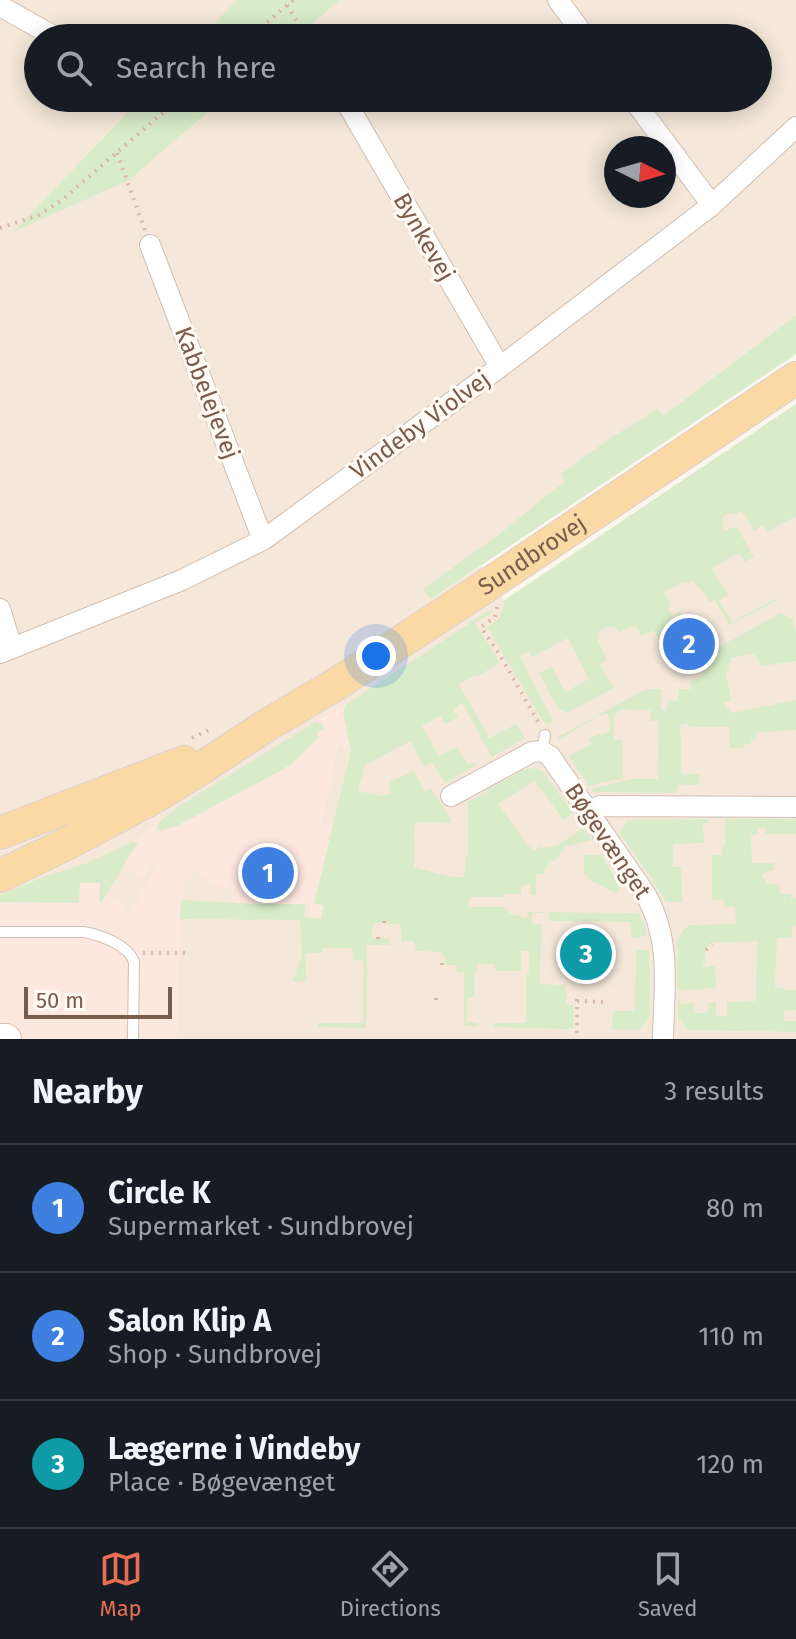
<!DOCTYPE html>
<meta charset="utf-8">
<style>
body{margin:0;font-family:"Fira Sans",sans-serif;background:#242831;color:#f1f3f6}
.compass{position:absolute;left:604px;top:136px;width:72px;height:72px;border-radius:50%;background:#171b24;box-shadow:0 4px 20px #0003;rotate:95deg}
.scale{position:absolute;left:24px;bottom:20px;width:148px;box-sizing:border-box;padding-left:8px;border:4px solid #7a5c4d;border-top:0;font-size:22px;line-height:28px;white-space:nowrap;color:#7a5c4d;-webkit-text-stroke:6px #fffaf3;paint-order:stroke}
.you{position:absolute;left:376px;top:656px;width:28px;height:28px;margin:-20px;border:6px solid #fff;border-radius:50%;background:#1a73e8;box-shadow:0 0 0 12px #1a73e833}
.badge{display:grid;place-items:center;width:52px;height:52px;border-radius:50%;background:#e76f51;color:#fff;font-size:26px;font-weight:700}
.pin{position:absolute;translate:-50% -50%;border:4px solid #fff;box-shadow:0 2px 8px #0006}
.list{margin:0;padding:0;list-style:none}
h2{display:flex;justify-content:space-between;align-items:center;height:104px;margin:0;padding:0 32px;font-size:34px}
h2 small{font-size:26px;font-weight:400;color:#9ea1a6}
.list li{display:grid;grid-template-columns:52px 1fr auto;gap:24px;align-items:center;box-sizing:border-box;height:128px;padding:0 32px;border-top:2px solid #363941}
.list b{display:block;font-size:30px;white-space:nowrap}
.list p{margin:0;font-size:26px;white-space:nowrap;color:#9ea1a6}
.list em{font-size:26px;font-style:normal;color:#9ea1a6}
.icon{flex:none;width:44px;height:44px;fill:none;stroke:currentColor;stroke-width:2;stroke-linecap:round;stroke-linejoin:round}
.map{position:relative;flex:none;width:796px;height:1039px;overflow:hidden}
.search{position:absolute;background:#171b24;box-shadow:0 4px 20px #0003;left:24px;right:24px;top:24px;height:88px;display:flex;align-items:center;gap:20px;box-sizing:border-box;padding:0 28px;border-radius:44px;color:#9ea1a6;font-size:30px}
.sheet{height:488px;background:#171b24}
nav{display:flex;justify-content:space-around;align-items:center;box-sizing:border-box;height:112px;border-top:2px solid #363941;background:#171b24;font-size:22px;color:#9ea1a6}
nav a{display:grid;justify-items:center;gap:4px}
nav .on{color:#e76f51}
.map>svg:first-child{display:block}
.residential{fill:#f5e8da;fill-rule:evenodd}
.commercial{fill:#fde8e0}
.green{fill:#d8ecc9}
.lines{fill:none;stroke-linecap:round;stroke-linejoin:round}
.lane-casing{stroke:#d1beb0;stroke-width:12}
.street-casing{stroke:#d1beb0;stroke-width:22}
.secondary-casing{stroke:#d6c0b0;stroke-width:32}
.primary-casing{stroke:#dad1cd;stroke-width:34}
.path{stroke:#d9b8a5;stroke-width:4;stroke-dasharray:2 6;stroke-linecap:butt}
.lane{stroke:#fff;stroke-width:10}
.street{stroke:#fff;stroke-width:20}
.secondary{stroke:#fff;stroke-width:30}
.primary{stroke:#fbd9a5;stroke-width:32}
.labels{text-anchor:middle;stroke-width:6;stroke-linejoin:round;paint-order:stroke}
.street-label{font-size:24px;fill:#7a5c4d;stroke:#fffaf3}
</style>
<div class="map">
<svg width="796" height="1039" viewBox="0 0 796 1039">
<rect width="100%" height="100%" fill="#fdf6ec"/>
<path class="residential" d="M 0,0 L 796,0 L 796,315 L 663,416 L 658,410 L 562,474 L 566,481 L 494,538 L 431,598 L 482,566 L 503,599 L 504,605 L 496,633 L 613,569 L 610,563 L 618,558 L 634,562 L 704,519 L 796,484 L 796,1039 L 0,1039 ZM 38,38 L 758,38 L 758,98 L 38,98 ZM 616,148 L 664,148 L 664,196 L 616,196 Z"/>
<path class="commercial" d="M 348,702 L 345,705 L 343,714 L 351,748 L 339,745 L 321,823 L 333,826 L 314,904 L 324,904 L 321,919 L 310,918 L 310,905 L 238,903 L 235,891 L 218,886 L 190,869 L 193,883 L 185,878 L 182,881 L 184,882 L 180,919 L 177,1039 L 0,1039 L 0,902 L 79,903 L 80,883 L 100,883 L 106,895 L 125,907 L 123,912 L 129,916 L 159,864 L 158,862 L 152,863 L 143,879 L 123,867 L 137,843 L 132,842 L 159,822 L 158,825 L 160,832 L 177,825 L 294,763 L 318,738 L 316,733 L 317,722 L 315,722 Z"/>
<path class="green" d="M 237,0 L 340,0 L 295,38 L 200,38 Z
M 142,98 L 224,98 L 129,180 L 13,232 Z
M 796,315 L 796,354 L 431,599 L 423,589 L 494,538 L 565,481 L 561,474 L 609,439 L 658,409 L 663,416 Z
M 796,404 L 796,516 L 771,530 L 767,531 L 763,525 L 754,531 L 742,511 L 736,514 L 727,513 L 723,517 L 723,530 L 726,531 L 730,528 L 737,527 L 754,557 L 745,562 L 739,553 L 712,568 L 728,595 L 719,601 L 732,622 L 775,599 L 776,601 L 729,625 L 715,600 L 709,602 L 700,587 L 698,588 L 694,581 L 688,584 L 683,582 L 664,592 L 670,604 L 667,606 L 673,616 L 680,612 L 691,631 L 676,639 L 680,646 L 672,650 L 675,656 L 669,659 L 654,630 L 641,636 L 635,625 L 620,632 L 614,627 C 605,626 599,629 597,638 L 607,661 L 600,664 L 614,688 L 566,713 L 563,710 L 559,711 L 539,673 L 552,667 L 565,692 L 589,679 L 568,638 L 532,657 L 529,652 L 520,656 L 553,720 L 549,724 L 544,723 L 487,627 C 497,621 505,613 503,601 Z
M 490,610 L 492,613 L 475,623 L 500,662 L 477,677 L 475,675 L 459,684 L 489,738 L 516,724 L 525,738 L 492,757 L 462,703 L 453,709 L 458,717 L 445,724 L 440,716 L 422,726 L 439,756 L 457,747 L 468,764 L 470,765 L 475,762 L 477,765 L 445,783 L 432,763 L 423,767 L 411,741 L 365,765 L 358,791 L 379,796 L 391,793 L 389,782 L 414,771 L 425,792 L 431,789 L 450,818 L 451,823 L 415,822 L 414,867 L 452,877 L 464,877 L 466,855 L 468,855 L 468,802 L 523,770 L 535,768 L 542,770 L 573,813 L 564,820 L 534,781 L 498,804 L 529,847 L 531,847 L 534,851 L 541,846 L 543,848 L 558,845 L 583,828 L 592,840 L 564,847 L 564,851 L 560,852 L 560,856 C 552,862 546,863 545,874 L 536,874 L 536,895 L 531,895 L 530,885 L 528,884 L 521,888 L 521,894 L 503,894 L 503,897 L 469,897 L 468,907 L 503,907 L 513,916 L 519,915 L 527,919 L 528,912 L 638,913 L 644,922 L 647,936 L 632,938 L 630,922 L 549,921 L 549,913 L 532,913 L 532,924 L 541,924 L 540,984 L 566,985 L 566,1005 L 574,1005 L 574,1028 L 568,1028 L 568,1029 L 493,1027 L 493,1023 L 526,1023 L 526,974 L 529,973 L 529,951 L 521,951 L 521,971 L 495,971 L 495,964 L 477,964 L 477,971 L 475,971 L 474,997 L 467,998 L 467,1022 L 478,1023 L 478,1026 L 464,1026 L 464,971 L 457,973 L 456,965 L 445,965 L 446,957 L 443,957 L 441,952 L 416,951 L 414,941 L 403,941 L 403,950 L 400,924 L 386,924 L 386,921 L 382,921 L 382,923 L 373,923 L 372,937 L 389,938 L 389,945 L 367,945 L 366,1028 L 318,1027 L 318,1023 L 363,1023 L 364,961 L 353,960 L 352,948 L 323,948 L 322,953 L 306,953 L 306,982 L 293,981 L 302,955 L 300,920 L 180,919 L 181,900 L 253,904 L 305,904 L 304,917 L 321,919 L 324,905 L 314,904 L 351,750 L 343,714 L 345,705 Z
M 781,613 L 792,619 L 796,633 L 796,661 L 762,666 L 754,654 L 731,658 L 731,663 L 728,664 L 729,671 L 726,672 L 731,701 L 723,703 L 732,713 L 796,700 L 796,730 L 756,733 L 756,739 L 751,739 L 751,744 L 745,744 L 744,748 L 731,748 L 730,750 L 730,727 L 690,727 L 687,723 L 681,724 L 679,733 L 681,734 L 681,772 L 684,775 L 699,774 L 699,785 L 683,785 L 679,783 L 676,793 L 593,792 L 591,789 L 632,779 L 658,779 L 659,721 L 651,721 L 650,710 L 623,709 L 616,712 L 614,717 L 614,740 L 623,740 L 623,778 L 589,786 L 569,756 L 591,744 L 589,739 L 599,734 L 601,735 L 609,732 L 611,724 L 608,713 L 598,716 L 559,740 L 558,737 L 646,689 L 661,689 L 661,709 L 666,712 L 669,701 L 678,701 L 679,689 L 692,689 L 689,683 L 700,677 L 703,673 L 697,659 Z
M 315,722 L 320,723 L 325,728 L 317,733 L 319,737 L 294,762 L 282,770 L 177,826 L 157,831 L 159,822 L 181,805 Z
M 708,819 L 708,823 L 703,823 L 704,843 L 673,844 L 673,867 L 681,867 L 682,902 L 666,902 L 650,876 L 619,833 L 627,820 Z
M 725,819 L 796,819 L 796,834 L 766,834 L 765,829 L 761,828 L 758,830 L 758,834 L 751,834 L 752,863 L 772,863 L 775,865 L 774,870 L 764,872 L 762,874 L 762,877 L 766,880 L 766,883 L 779,885 L 780,894 L 791,894 L 791,899 L 796,898 L 796,925 L 792,926 L 792,937 L 777,938 L 775,987 L 783,988 L 784,990 L 796,990 L 796,1010 L 784,1011 L 784,1021 L 796,1021 L 796,1032 L 688,1030 L 678,1018 L 678,999 L 680,999 L 680,1004 L 694,1003 L 695,1013 L 708,1013 L 708,1003 L 716,1002 L 716,1016 L 727,1016 L 727,1002 L 756,1001 L 757,941 L 711,943 L 705,950 L 705,963 L 702,965 L 703,967 L 715,966 L 716,988 L 678,990 L 677,942 L 682,931 L 689,925 L 736,924 L 735,907 L 724,907 L 724,900 L 712,900 L 712,855 L 722,855 L 722,847 L 725,846 Z
M 132,842 L 138,842 L 101,903 L 99,903 L 100,883 L 80,883 L 79,903 L 0,902 L 0,895 L 41,878 L 87,863 Z
M 584,855 L 601,855 L 619,883 L 618,894 L 588,879 L 587,874 L 584,873 Z
M 636,950 L 649,950 L 650,1012 L 648,1020 L 638,1030 L 612,1029 L 613,1011 L 635,1011 Z"/>
<g class="lines">
<g class="lane-casing">
<path id="lane" d="M 542,751 L 545,735
M 0,932 L 84,932 C 100,935 129,945 134,962 L 133,1039"/>
</g>
<g class="street-casing">
<path id="street" d="M 558,0 L 586,38
M 0,6 L 57,38
M 632,98 L 712,205
M 349,107 L 500,367
M 150,245 L 263,540
M 0,609 L 12,648
M 0,653 L 182,580 L 263,540 L 500,367 L 712,205 L 796,127
M 451,796 L 532,752 L 542,751 L 550,756 L 646,895 C 672,941 664,988 663,1039
M 588,812 L 600,806 L 796,807"/>
</g>
<g class="secondary-casing">
<path id="secondary" d="M 0,1039 L 6,1039"/>
</g>
<g class="primary-casing">
<g id="primary">
<path d="M 0,833 L 184,762"/>
<path id="s1" d="M 0,876 L 68,843 L 151,799 L 197,771 L 264,727 L 338,683 L 492,582 L 796,378"/>
</g>
</g>
<path class="path" d="M 287,5 L 307,38
M 249,38 L 293,0
M 168,98 L 175,102
M 117,153 L 145,230
M 0,228 L 39,215 L 62,200 L 180,98
M 497,607 L 495,617 L 481,627 L 501,657 L 538,722
M 660,644 L 662,644
M 192,738 L 209,730
M 384,921 L 384,925
M 378,937 L 378,945
M 706,950 L 712,944
M 143,953 L 189,953
M 442,965 L 442,959
M 436,998 L 436,1004
M 577,999 L 577,1039
M 577,1001 L 606,1002"/>
<use href="#lane" class="lane"/>
<use href="#street" class="street"/>
<use href="#secondary" class="secondary"/>
<use href="#primary" class="primary"/>
</g>
<g class="labels">
<g class="street-label">
<text transform="translate(424 237) rotate(60)" y="8">Bynkevej</text>
<text transform="translate(207 393) rotate(69)" y="8">Kabbelejevej</text>
<text transform="translate(420 425) rotate(-36)" y="8">Vindeby Violvej</text>
<text dy="8" stroke="none"><textPath href="#s1" startOffset="622">Sundbrovej</textPath></text>
<text transform="translate(608 841) rotate(56)" y="8">Bøgevænget</text>
</g>
</g>
</svg>
<svg class="compass" viewBox="-18 -18 36 36"><path d="M0-13l5 13h-10z" fill="#e53935"/><path d="M0 13l5-13h-10z" fill="#9ea1a6"/></svg>
<div class="scale">50 m</div>
<div class="you"></div>
<div class="pin badge" style="left:268px;top:873px;background:#3f7fe0">1</div>
<div class="pin badge" style="left:689px;top:644px;background:#3f7fe0">2</div>
<div class="pin badge" style="left:586px;top:954px;background:#0f9aa8">3</div>
<div class="search"><svg class="icon" aria-label="search" viewBox="0 0 24 24"><circle cx="10" cy="10" r="6"/><path d="M15 15l6 6"/></svg>Search here</div>
</div>
<section class="sheet">
<h2>Nearby<small>3 results</small></h2>
<ul class="list">
<li><span class="badge" style="background:#3f7fe0">1</span><div><b>Circle K</b><p>Supermarket · Sundbrovej</p></div><em>80 m</em></li>
<li><span class="badge" style="background:#3f7fe0">2</span><div><b>Salon Klip A</b><p>Shop · Sundbrovej</p></div><em>110 m</em></li>
<li><span class="badge" style="background:#0f9aa8">3</span><div><b>Lægerne i Vindeby</b><p>Place · Bøgevænget</p></div><em>120 m</em></li>
</ul>
</section>
<nav>
<a class="on"><svg class="icon" aria-label="map" viewBox="0 0 24 24"><path d="M3 6l6-2 6 2 6-2v14l-6 2-6-2-6 2zM9 4v14M15 6v14"/></svg>Map</a>
<a><svg class="icon" aria-label="directions" viewBox="0 0 24 24"><path d="M12 3l9 9-9 9-9-9zM9 14v-3h6M13 9l2 2-2 2"/></svg>Directions</a>
<a><svg class="icon" aria-label="saved" viewBox="0 0 24 24"><path d="M7 4h10v16l-5-4-5 4z"/></svg>Saved</a>
</nav>
